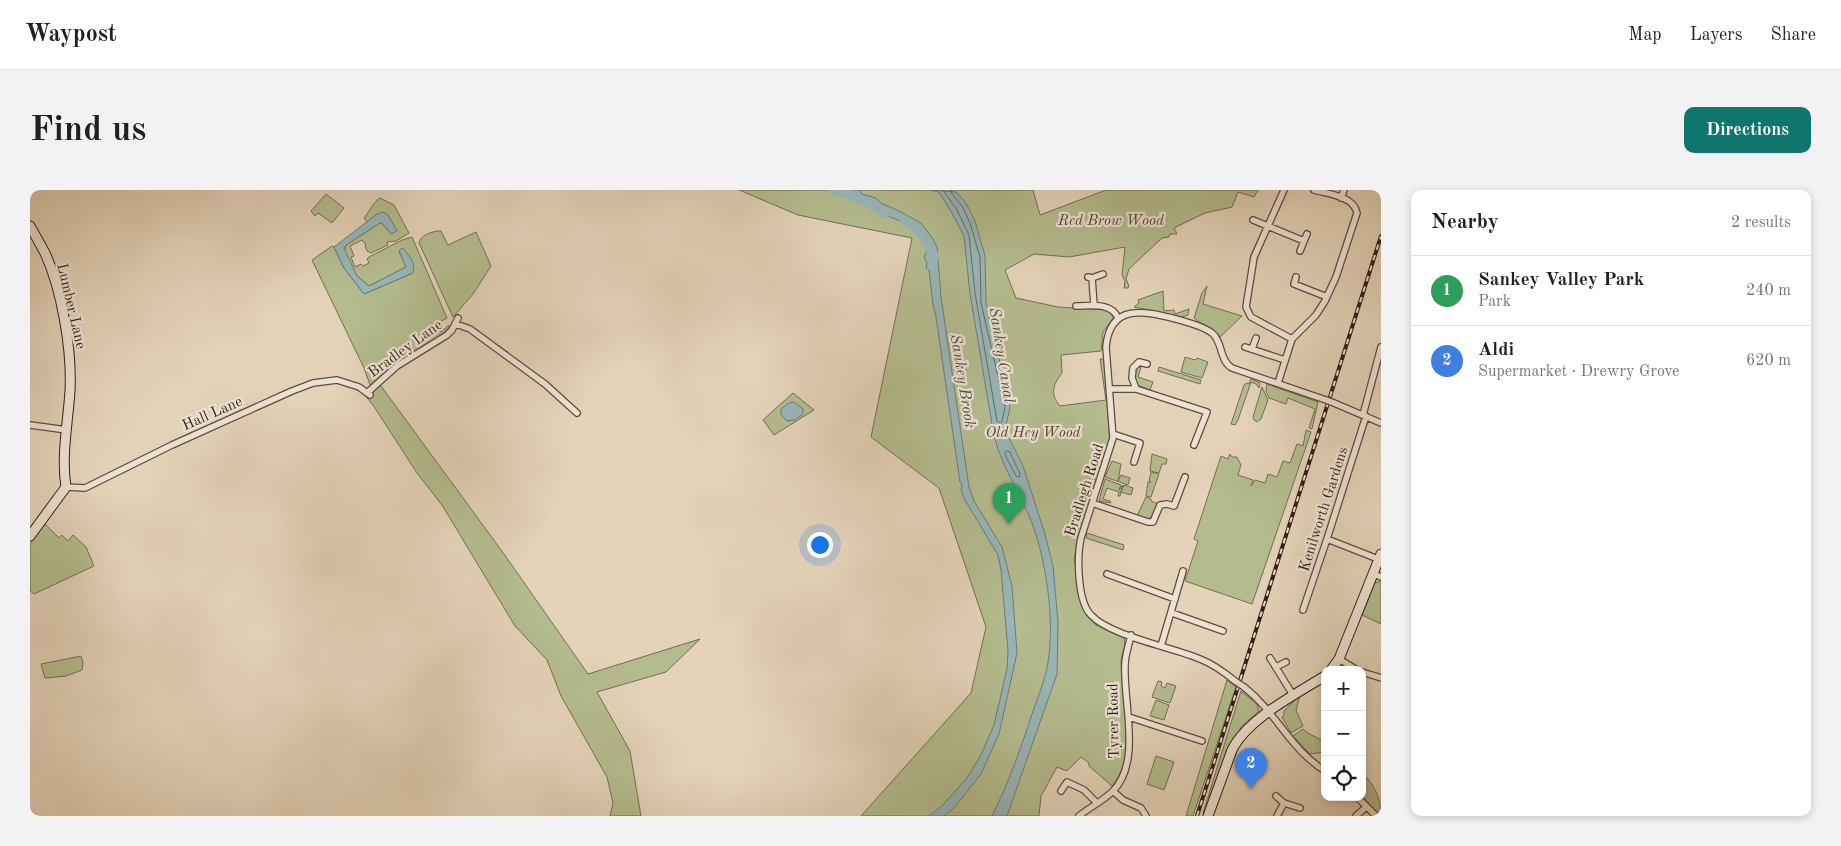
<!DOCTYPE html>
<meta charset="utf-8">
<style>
body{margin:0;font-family:"Old Standard TT",serif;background:#f2f2f2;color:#202124}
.controls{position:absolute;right:15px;bottom:15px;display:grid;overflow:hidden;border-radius:10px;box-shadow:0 2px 8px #0003}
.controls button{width:45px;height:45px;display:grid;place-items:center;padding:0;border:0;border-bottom:1px solid #e0e0e0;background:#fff;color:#202124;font:25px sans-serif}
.you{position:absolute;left:789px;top:354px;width:18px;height:18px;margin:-12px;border:4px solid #fff;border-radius:50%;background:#1a73e8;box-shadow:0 0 0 8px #1a73e833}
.badge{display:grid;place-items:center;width:32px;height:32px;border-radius:50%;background:#0f766e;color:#fff;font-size:16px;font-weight:700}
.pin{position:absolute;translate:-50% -41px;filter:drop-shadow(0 1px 2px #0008)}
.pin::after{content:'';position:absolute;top:26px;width:18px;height:15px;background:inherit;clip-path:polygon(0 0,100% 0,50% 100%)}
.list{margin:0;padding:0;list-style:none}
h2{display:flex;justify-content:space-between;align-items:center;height:65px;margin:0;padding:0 20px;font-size:21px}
h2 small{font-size:16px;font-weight:400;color:#757577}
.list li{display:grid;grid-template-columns:32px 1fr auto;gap:15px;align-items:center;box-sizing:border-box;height:70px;padding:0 20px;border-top:1px solid #e0e0e0}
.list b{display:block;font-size:19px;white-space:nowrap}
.list p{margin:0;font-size:16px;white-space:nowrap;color:#757577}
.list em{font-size:16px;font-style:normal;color:#757577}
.icon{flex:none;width:28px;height:28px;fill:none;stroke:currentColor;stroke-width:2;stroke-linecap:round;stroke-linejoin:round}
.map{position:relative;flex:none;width:1351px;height:626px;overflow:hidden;border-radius:10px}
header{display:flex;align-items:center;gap:30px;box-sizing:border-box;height:70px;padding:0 25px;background:#fff;border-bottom:1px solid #e0e0e0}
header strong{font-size:24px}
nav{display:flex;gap:28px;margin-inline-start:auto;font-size:18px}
.intro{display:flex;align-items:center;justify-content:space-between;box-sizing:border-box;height:120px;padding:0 30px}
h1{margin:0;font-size:35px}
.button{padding:12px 22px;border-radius:10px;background:#0f766e;color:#fff;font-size:18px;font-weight:700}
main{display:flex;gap:30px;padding:0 30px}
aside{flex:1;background:#fff;border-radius:10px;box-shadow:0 2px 8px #0003}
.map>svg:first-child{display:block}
.green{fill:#b4bc8f;stroke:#736e52}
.water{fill:#98b6b7;stroke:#6f7a77}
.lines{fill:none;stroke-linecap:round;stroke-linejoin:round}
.shore{stroke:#656a66;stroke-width:1}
.river{stroke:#98b6b7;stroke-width:10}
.street-casing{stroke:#5e4c3f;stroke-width:8}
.secondary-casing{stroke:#321f16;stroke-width:11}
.street{stroke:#ede2d2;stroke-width:5.5}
.secondary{stroke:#ede2d2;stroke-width:9}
.rail-casing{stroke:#321f16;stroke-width:4}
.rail{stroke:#ede2d2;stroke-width:2;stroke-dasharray:5.5;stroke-linecap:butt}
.street-bridge-casing{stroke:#5e4c3f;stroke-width:8;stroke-linecap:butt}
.street-bridge{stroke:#ede2d2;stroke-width:5.5}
.labels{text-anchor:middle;stroke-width:4.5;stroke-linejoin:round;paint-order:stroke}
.park-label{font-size:15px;font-style:italic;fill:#524634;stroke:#ede2d2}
.street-label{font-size:15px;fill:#321f16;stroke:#ede2d2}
.water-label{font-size:16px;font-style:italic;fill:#514c46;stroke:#ede2d2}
</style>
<header>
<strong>Waypost</strong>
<nav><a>Map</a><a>Layers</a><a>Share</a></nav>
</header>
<div class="intro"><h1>Find us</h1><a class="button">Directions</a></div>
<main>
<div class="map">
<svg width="1351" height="626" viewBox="0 0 1351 626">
<rect width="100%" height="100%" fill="#e4d3b9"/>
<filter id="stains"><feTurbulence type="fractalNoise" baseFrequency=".004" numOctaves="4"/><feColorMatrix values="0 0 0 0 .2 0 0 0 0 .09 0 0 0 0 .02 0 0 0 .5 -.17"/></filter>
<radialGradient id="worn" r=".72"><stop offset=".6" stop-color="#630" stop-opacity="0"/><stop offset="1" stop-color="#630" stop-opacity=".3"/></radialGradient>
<path class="green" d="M 709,0 L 1003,0 L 1010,25 L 1076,0 L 1228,0 L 1224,7 L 1208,2 L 1202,17 L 1175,23 L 1144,38 L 1147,44 L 1140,44 L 1139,47 L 1132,48 L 1099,79 L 1096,89 L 1099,96 L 1098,98 L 1094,98 L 1095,91 L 1092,85 L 1095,57 L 1039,67 L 1004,64 L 975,80 L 986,108 L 1028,117 L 1079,120 L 1084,127 L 1073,142 L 1071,161 L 1031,165 L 1032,183 C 1024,193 1019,204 1030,216 L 1076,210 L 1070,169 L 1074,169 L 1080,250 L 1069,285 L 1066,285 L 1065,289 L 1067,291 L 1046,360 L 1044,369 L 1056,425 L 1066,435 L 1093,446 C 1098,454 1091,463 1091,472 C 1092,507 1108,567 1082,596 L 1059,576 L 1059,573 L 1051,567 L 1037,581 L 1027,577 L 1011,606 L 1009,626 L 831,626 L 941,503 L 956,437 L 909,298 L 841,247 L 882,48 L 768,25 Z
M 296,4 L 314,18 L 302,33 L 288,23 L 285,26 L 281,21 Z
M 350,8 L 364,15 L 379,43 L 366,51 L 357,52 L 358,55 L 341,63 L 337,61 L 335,56 L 336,55 L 332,50 L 320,56 L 324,66 L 321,67 L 325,77 L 331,74 L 333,76 L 339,73 L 337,69 L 339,67 L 372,50 L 382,47 L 417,128 L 406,134 L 411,142 L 419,135 L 419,137 L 413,144 L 340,195 L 334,178 L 282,70 L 302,56 L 304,57 L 314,78 L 334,104 L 383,83 L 369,61 L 376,77 L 339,96 L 327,86 L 314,62 L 316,55 L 350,33 L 352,33 L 361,44 L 366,41 L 358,25 L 347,24 L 337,32 L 334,28 C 340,21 344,11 350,8 Z
M 407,41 L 411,41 L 418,55 L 446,42 L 461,76 L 443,104 L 423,127 L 389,53 C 391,45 399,43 407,41 Z
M 1177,96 L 1173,114 L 1212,126 L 1190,147 C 1183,137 1172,135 1164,128 L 1172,103 Z
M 1133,101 L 1134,121 L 1144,120 L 1145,124 L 1159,119 L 1158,125 L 1152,127 L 1104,117 L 1109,113 L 1108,110 Z
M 1155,167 L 1165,170 L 1167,168 L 1178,172 L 1172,188 L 1151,182 Z
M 1107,177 L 1111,177 L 1108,187 L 1123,192 L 1120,200 L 1107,195 L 1104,190 Z
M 1129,177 L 1171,190 L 1170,194 L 1128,181 Z
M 1221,189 L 1230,193 L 1229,198 L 1226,194 L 1221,192 L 1208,230 L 1205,235 L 1201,234 L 1214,195 L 1217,193 L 1219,194 Z
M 1237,194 L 1288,212 L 1282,239 L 1279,238 L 1285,219 L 1258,208 L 1256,214 L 1239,208 L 1236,201 Z
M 351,196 L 474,364 L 558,484 L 670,449 L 636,482 L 567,502 L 600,561 L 611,626 L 580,626 L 583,613 L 577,587 L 531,506 L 517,470 L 485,436 L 412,315 L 387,283 L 343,215 L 332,202 Z
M 1232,197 L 1238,210 L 1231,229 L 1227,232 L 1224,230 L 1223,227 Z
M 763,203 L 784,220 L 744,245 L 733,230 Z
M 1276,240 L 1281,242 L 1222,414 L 1155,391 L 1168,351 L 1164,349 L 1191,266 L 1198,269 L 1200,264 L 1202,267 L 1207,267 L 1211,275 L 1208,285 L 1223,290 L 1221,296 L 1225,290 L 1235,293 L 1238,284 L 1247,287 L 1253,271 L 1260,273 L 1267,254 L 1273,256 Z
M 1122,264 L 1137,269 L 1136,274 L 1132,274 L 1129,283 L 1120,281 Z
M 1082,271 L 1091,274 L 1088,291 L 1091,285 L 1100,288 L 1098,295 L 1075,287 Z
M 1121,282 L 1129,284 L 1121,307 L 1116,306 L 1118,292 L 1121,292 L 1119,291 Z
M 1075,289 L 1091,295 L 1089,300 L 1093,295 L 1091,302 L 1094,295 L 1103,298 L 1101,305 L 1091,302 L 1090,306 L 1088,306 L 1089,302 L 1077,298 L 1073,309 L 1080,311 L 1081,313 L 1069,311 Z
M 1116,307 L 1121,309 L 1121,311 L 1128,314 L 1121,327 L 1118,329 L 1107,326 Z
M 15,334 L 29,348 L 32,345 L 38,351 L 43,345 L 56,357 L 64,376 L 4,404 L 0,401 L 0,354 Z
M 1057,343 L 1094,355 L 1093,360 L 1056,348 Z
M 1351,391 L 1351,434 L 1332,425 L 1345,393 Z
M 51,466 L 53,473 L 52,480 L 36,486 L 15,488 L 11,474 Z
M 1197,490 L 1206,497 L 1163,626 L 1156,626 Z
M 1128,491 L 1132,492 L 1131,496 L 1135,498 L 1137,493 L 1146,496 L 1140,513 L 1122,507 Z
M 1211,501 L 1227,514 L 1229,521 L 1211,537 L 1175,623 L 1173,623 Z
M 1270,505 L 1266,520 L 1273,536 L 1261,543 L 1252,527 L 1254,526 L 1254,521 Z
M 1126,510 L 1139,515 L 1134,530 L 1120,526 Z
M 1273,539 L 1278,543 L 1295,552 L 1295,562 L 1280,564 L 1263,546 Z
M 1126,566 L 1144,572 L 1134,600 L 1117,594 Z
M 1332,583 C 1345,595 1351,609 1351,626 L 1346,623 L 1347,622 L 1332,606 Z"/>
<path class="water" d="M 805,0 L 830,0 L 832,4 L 846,8 L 851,13 L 869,21 L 891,33 L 903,49 L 907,57 L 911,107 L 939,297 L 944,311 L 972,357 L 982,396 L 987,463 L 969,544 L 951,584 L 924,618 L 914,626 L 899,626 L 912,616 L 937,588 L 951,565 L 964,535 L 977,479 L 978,461 L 971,380 L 968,365 L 935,310 L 931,300 L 932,294 L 930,292 L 906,127 L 903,115 L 899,80 L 896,78 L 897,73 L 894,67 L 899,56 L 886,36 L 862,28 L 832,10 Z
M 900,0 L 926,2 L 936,13 L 945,31 L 955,66 L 956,112 L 980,217 L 975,240 L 993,276 L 1015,344 L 1023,376 L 1028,432 L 1027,484 L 977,626 L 962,626 C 978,594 990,561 1001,527 C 1007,509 1015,491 1018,472 C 1024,434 1018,385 1007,348 C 997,312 973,282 964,246 L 940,104 L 934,46 L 922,23 L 909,2 Z
M 353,22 L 358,25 L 367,41 L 361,44 L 352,33 L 350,33 L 316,55 L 314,58 L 327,86 L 339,96 L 376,77 L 369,61 L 372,58 L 374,59 C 380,67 386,73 383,83 L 334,104 L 314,78 L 304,57 L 347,24 Z
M 764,212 L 773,219 L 773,224 L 765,230 L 757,231 L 751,225 L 751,219 L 759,213 Z"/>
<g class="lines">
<path class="shore" d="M 913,0 L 927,20 L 939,45 L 945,103 L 967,231 L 970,233 L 972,231 L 975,217 L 951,113 L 950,67 L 940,33 L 932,16 L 922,4 L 921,0
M 977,261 L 980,262 L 990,284 L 989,287 L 986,286 L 976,267 L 975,263 Z"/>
<path class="river" d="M 804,0 C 822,5 840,12 855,23
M 875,31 C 890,37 899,53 904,67"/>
<g class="street-casing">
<path id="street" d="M 1254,0 L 1224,67 L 1216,117 L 1221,127 L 1262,149
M 1311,8 L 1314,0
M 1223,30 L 1274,51
M 1270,61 L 1277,44
M 1058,87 L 1062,88 L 1064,116
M 1266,87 L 1264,94 L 1297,107
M 1062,88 L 1073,84
M 1046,116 C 1061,116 1081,112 1088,128
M 426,134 L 440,139 L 515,194 L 547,223
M 1215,157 L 1255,170
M 1222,159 L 1226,148
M 1248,193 L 1262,149 L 1286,125 L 1295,111 L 1306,87 L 1327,23 C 1324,6 1298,4 1284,0
M 1080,199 L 1106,199 L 1177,222 L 1164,255
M 1106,199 L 1102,188 L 1103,178 L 1109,172 L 1117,174
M 338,202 L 367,176 L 417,145 L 422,140 L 428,128
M 1304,213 L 1351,233
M 1333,225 L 1351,157
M 0,235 L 37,240
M 1083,244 L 1110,253 L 1104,272
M 36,297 L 55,298 L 142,255 L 262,201 L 283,193 L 307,190 L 329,197 L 340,205
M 1062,313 L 1118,332 L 1123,332 L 1130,315 L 1137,314 L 1144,316 L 1155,287
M 1297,349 L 1348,369
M 1077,384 L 1145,409
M 1343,384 L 1351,387
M 1273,420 L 1297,349 L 1336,226
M 1142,423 L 1193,441
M 1131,456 L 1153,381
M 1240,468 L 1263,505
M 1309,469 L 1327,480
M 1246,477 L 1256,472
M 1332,482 L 1351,488
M 1205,491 C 1194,482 1183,474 1170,469 C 1142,457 1080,446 1061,425 C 1047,411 1047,366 1051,348 L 1083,248 L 1076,157 C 1080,113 1114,121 1146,129 C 1157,132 1173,136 1182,143 C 1193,152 1189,170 1202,178 L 1296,210
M 1214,497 C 1247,523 1259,558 1295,581
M 1099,527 L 1172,551
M 1031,601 L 1037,592 L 1054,600 L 1067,613
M 1083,601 L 1093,610 L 1111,618 L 1116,626
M 1246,606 L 1254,613 L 1270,618
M 1327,607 L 1346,626
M 1049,626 C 1060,617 1073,611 1083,601 C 1112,572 1093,512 1095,475 C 1095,465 1099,455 1101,445
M 1247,626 L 1254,613
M 1326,626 L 1336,617"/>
</g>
<g class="secondary-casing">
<path id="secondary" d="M 0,36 C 5,45 10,54 15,63 C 32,100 42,160 40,201 C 38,232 31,266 36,297 L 0,346
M 1301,480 L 1309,469 L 1351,364
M 1178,626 L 1202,560 C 1217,529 1266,504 1295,486"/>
</g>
<use href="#street" class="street"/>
<use href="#secondary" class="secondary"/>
<g class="rail-casing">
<path id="rail" d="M 1167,626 L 1351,46"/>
</g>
<use href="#rail" class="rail"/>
<g class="street-bridge-casing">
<path id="street-bridge" d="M 1296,210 L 1304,213
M 1205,491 L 1214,497"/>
</g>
<use href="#street-bridge" class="street-bridge"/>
</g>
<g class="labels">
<g class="park-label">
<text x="1081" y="35">Red Brow Wood</text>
<text x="1003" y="247">Old Hey Wood</text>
</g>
<g class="street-label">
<text transform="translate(42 116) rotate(77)" y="5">Lumber Lane</text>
<text transform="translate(375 158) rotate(-36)" y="5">Bradley Lane</text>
<text transform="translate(182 223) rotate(-24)" y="5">Hall Lane</text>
<text transform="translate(1054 300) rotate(-72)" y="5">Bradlegh Road</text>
<text transform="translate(1293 319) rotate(-72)" y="5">Kenilworth Gardens</text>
<text transform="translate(1083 531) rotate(-91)" y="5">Tyrer Road</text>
</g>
<g class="water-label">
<text transform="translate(973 165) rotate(81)" y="6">Sankey Canal</text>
<text transform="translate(934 191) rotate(81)" y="6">Sankey Brook</text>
</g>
</g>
<rect width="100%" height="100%" filter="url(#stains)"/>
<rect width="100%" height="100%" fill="url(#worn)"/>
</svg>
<div class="controls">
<button>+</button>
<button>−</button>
<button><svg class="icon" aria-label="locate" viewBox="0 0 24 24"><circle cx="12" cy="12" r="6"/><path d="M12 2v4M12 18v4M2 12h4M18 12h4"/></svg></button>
</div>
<div class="you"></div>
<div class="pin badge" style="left:979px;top:334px;background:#2e9e5b">1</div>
<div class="pin badge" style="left:1221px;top:599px;background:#3f7fe0">2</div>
</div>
<aside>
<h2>Nearby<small>2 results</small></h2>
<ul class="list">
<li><span class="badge" style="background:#2e9e5b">1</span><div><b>Sankey Valley Park</b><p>Park</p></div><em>240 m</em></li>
<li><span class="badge" style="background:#3f7fe0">2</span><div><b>Aldi</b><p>Supermarket · Drewry Grove</p></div><em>620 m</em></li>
</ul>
</aside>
</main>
